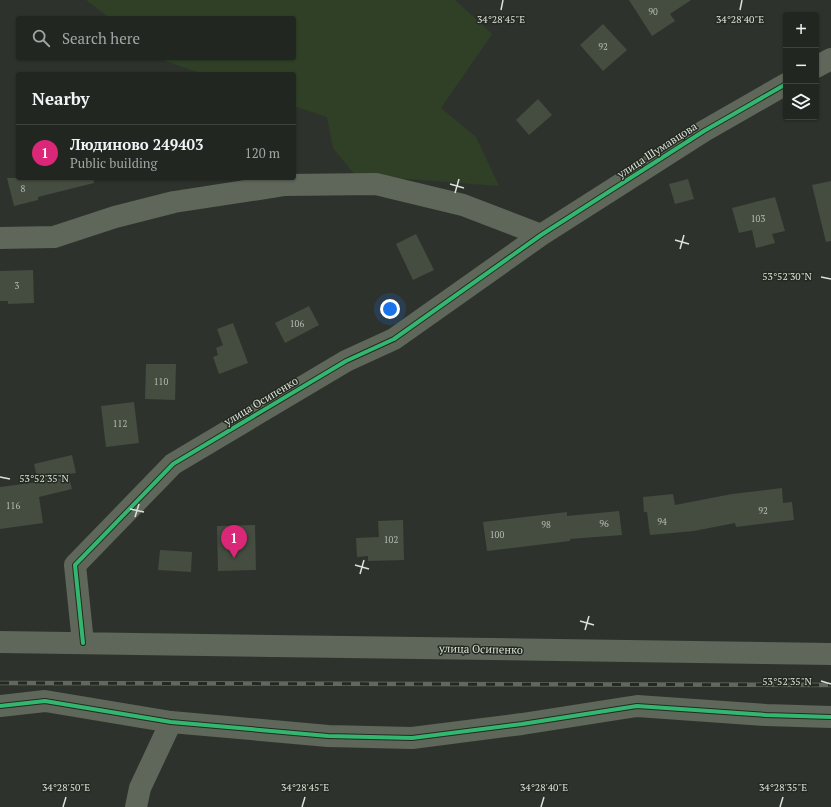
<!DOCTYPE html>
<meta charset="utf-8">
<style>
body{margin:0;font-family:"PT Serif",serif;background:#2e322e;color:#f1f3f6}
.controls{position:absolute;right:12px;top:12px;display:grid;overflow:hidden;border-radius:4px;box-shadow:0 1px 3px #0004}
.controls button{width:36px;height:36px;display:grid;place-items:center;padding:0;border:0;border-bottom:1px solid #3f433f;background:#222621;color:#f1f3f6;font:20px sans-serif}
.you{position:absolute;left:390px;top:309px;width:14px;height:14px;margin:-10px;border:3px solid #fff;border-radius:50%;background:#1a73e8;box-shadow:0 0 0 6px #1a73e833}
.badge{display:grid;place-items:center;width:26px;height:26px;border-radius:50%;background:#db2777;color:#fff;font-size:13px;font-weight:700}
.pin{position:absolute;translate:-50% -33px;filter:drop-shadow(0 1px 2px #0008)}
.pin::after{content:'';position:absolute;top:21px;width:14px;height:12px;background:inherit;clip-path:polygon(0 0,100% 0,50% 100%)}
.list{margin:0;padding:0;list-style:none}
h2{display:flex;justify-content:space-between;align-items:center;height:52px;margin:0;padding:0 16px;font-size:17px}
h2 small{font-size:13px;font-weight:400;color:#a2a5a5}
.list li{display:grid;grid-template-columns:26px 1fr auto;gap:12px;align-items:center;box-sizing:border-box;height:56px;padding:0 16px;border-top:1px solid #3f433f}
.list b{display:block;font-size:15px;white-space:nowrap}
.list p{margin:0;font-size:13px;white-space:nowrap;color:#a2a5a5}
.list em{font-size:13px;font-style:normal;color:#a2a5a5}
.icon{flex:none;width:22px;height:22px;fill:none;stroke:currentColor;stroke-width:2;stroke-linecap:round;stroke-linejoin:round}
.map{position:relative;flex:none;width:831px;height:807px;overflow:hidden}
.search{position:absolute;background:#222621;box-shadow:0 1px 3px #0004;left:16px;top:16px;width:280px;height:44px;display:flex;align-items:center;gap:10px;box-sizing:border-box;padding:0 14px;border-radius:4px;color:#a2a5a5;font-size:15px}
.panel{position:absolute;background:#222621;box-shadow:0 1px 3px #0004;left:16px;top:72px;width:280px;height:108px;border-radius:4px}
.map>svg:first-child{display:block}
.green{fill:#304027}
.building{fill:#454c40}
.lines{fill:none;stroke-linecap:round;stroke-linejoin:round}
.minor{stroke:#5e675a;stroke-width:22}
.rail-casing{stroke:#62685f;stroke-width:4.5}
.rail{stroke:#232a20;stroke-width:3;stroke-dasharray:9;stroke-linecap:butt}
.cycleway-casing{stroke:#232a20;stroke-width:6}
.cycleway{stroke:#33b770;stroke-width:4}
.ticks{fill:none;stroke:#dde1da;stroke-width:1.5}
.labels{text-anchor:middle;stroke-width:3;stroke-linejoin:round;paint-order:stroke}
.number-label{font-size:9px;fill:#b7bcb4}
.street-label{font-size:11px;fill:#dde1da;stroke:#232a20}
.ticks-label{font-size:10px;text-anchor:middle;fill:#dde1da;stroke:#232a20;stroke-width:3;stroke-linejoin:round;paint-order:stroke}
</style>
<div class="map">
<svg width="831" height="807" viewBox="0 0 831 807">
<rect width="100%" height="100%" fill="#2e322c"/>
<path class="green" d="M 86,0 L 455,0 L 492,34 L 441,108 L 476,137 L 499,186 L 355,175 L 333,148 L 327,117 L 294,106 L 294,74 L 203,74 L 157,58 L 294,58 L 294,18 L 110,18 Z"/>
<path class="building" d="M 629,0 L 691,0 L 670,14 L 675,21 L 652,36 Z
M 603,24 L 627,50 L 603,71 L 580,45 Z
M 538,99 L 552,115 L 529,135 L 516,120 Z
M 7,178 L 93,178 L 94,183 L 38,197 L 38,200 L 14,206 Z
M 688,179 L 694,199 L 675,204 L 669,184 Z
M 831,181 L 831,241 L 826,242 L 812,185 Z
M 775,197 L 785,231 L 772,234 L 775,243 L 756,248 L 752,230 L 739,233 L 732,208 Z
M 416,234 L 434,270 L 413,280 L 396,244 Z
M 33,270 L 34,303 L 8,304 L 8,301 L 0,301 L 0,271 Z
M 309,306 L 319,325 L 285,343 L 275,323 Z
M 233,323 L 248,363 L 219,374 L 213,357 L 218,355 L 216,348 L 223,345 L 217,329 Z
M 146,364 L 176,364 L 175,400 L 145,399 Z
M 134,402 L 139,443 L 106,447 L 101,406 Z
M 72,455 L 76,473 L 68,474 L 72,489 L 39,497 L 43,523 L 0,529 L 0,487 L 38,482 L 34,464 Z
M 782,488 L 783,503 L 792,502 L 794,520 L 736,527 L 735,523 L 694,531 L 650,535 L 647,512 L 644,512 L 643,497 L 673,494 L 675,505 L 732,494 Z
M 619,511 L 622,535 L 570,539 L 570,541 L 487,551 L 483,522 L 567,512 L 567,516 Z
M 403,520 L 404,560 L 368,561 L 368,556 L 357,557 L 356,538 L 379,537 L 378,521 Z
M 255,525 L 256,570 L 218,571 L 217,526 Z
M 160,550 L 192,552 L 191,572 L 158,570 Z"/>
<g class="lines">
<path class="minor" d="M 816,67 L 831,59
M 0,238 L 54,237 L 115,217 L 174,202 L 285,185 L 376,184 L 463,205 L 541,235
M 0,642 L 831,654
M 83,643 L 75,565 L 173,464 L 346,361 L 394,339 L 541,235 L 704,131 L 786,84
M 0,706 L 45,701 L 171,722 L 328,736 L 412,738 L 522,724 L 637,706 L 766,715 L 831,717
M 136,807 L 140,788 L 171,722"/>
<g class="rail-casing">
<path id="rail" d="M 0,683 L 831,685"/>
</g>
<use href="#rail" class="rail"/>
<g class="cycleway-casing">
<path id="cycleway" d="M 83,643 L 75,565 L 173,464 L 346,361 L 394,339 L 541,235 L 704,131 L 786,84
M 0,706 L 45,701 L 171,722 L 328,736 L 412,738 L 522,724 L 637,706 L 766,715 L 831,717"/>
</g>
<use href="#cycleway" class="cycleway"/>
</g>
<path class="ticks" d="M 501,10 L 503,0M 740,10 L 742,0M 450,184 L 464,188M 455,193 L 459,179M 675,240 L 689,244M 680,249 L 684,235M 821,277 L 831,279M 0,477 L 10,479M 130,509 L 144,512M 135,517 L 139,504M 355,565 L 369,569M 360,574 L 364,560M 580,621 L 594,625M 585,630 L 589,616M 821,681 L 831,684M 63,807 L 66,797M 302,807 L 305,797M 541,807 L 544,797M 780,807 L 783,797"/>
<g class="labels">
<g class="number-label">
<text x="653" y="15">90</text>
<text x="603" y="50">92</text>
<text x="23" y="192">8</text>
<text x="758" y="222">103</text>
<text x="17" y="289">3</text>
<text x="297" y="327">106</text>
<text x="161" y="385">110</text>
<text x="120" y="427">112</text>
<text x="13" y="509">116</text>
<text x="763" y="514">92</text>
<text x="662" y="525">94</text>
<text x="604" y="527">96</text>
<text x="546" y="528">98</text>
<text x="497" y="538">100</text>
<text x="391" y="543">102</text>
</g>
<g class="street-label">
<text transform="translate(657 150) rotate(-33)" y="4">улица Шумавцова</text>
<text transform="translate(261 401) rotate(-31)" y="4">улица Осипенко</text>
<text transform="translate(481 649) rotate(1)" y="4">улица Осипенко</text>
</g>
</g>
<g class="ticks-label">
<text x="501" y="23">34°28'45"E</text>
<text x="740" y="23">34°28'40"E</text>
<text x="787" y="280">53°52'30"N</text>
<text x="44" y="482">53°52'35"N</text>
<text x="787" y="685">53°52'35"N</text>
<text x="66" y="791">34°28'50"E</text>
<text x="305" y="791">34°28'45"E</text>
<text x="544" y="791">34°28'40"E</text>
<text x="783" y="791">34°28'35"E</text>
</g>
</svg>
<div class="controls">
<button>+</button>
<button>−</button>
<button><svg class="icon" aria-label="layers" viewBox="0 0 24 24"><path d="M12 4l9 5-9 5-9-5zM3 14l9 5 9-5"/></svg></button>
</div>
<div class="you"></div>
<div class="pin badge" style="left:234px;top:558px">1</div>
<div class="search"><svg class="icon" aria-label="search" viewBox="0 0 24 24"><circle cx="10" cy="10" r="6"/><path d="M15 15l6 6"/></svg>Search here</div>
<section class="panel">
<h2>Nearby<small></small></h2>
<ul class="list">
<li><span class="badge">1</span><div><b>Людиново 249403</b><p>Public building</p></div><em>120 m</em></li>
</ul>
</section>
</div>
